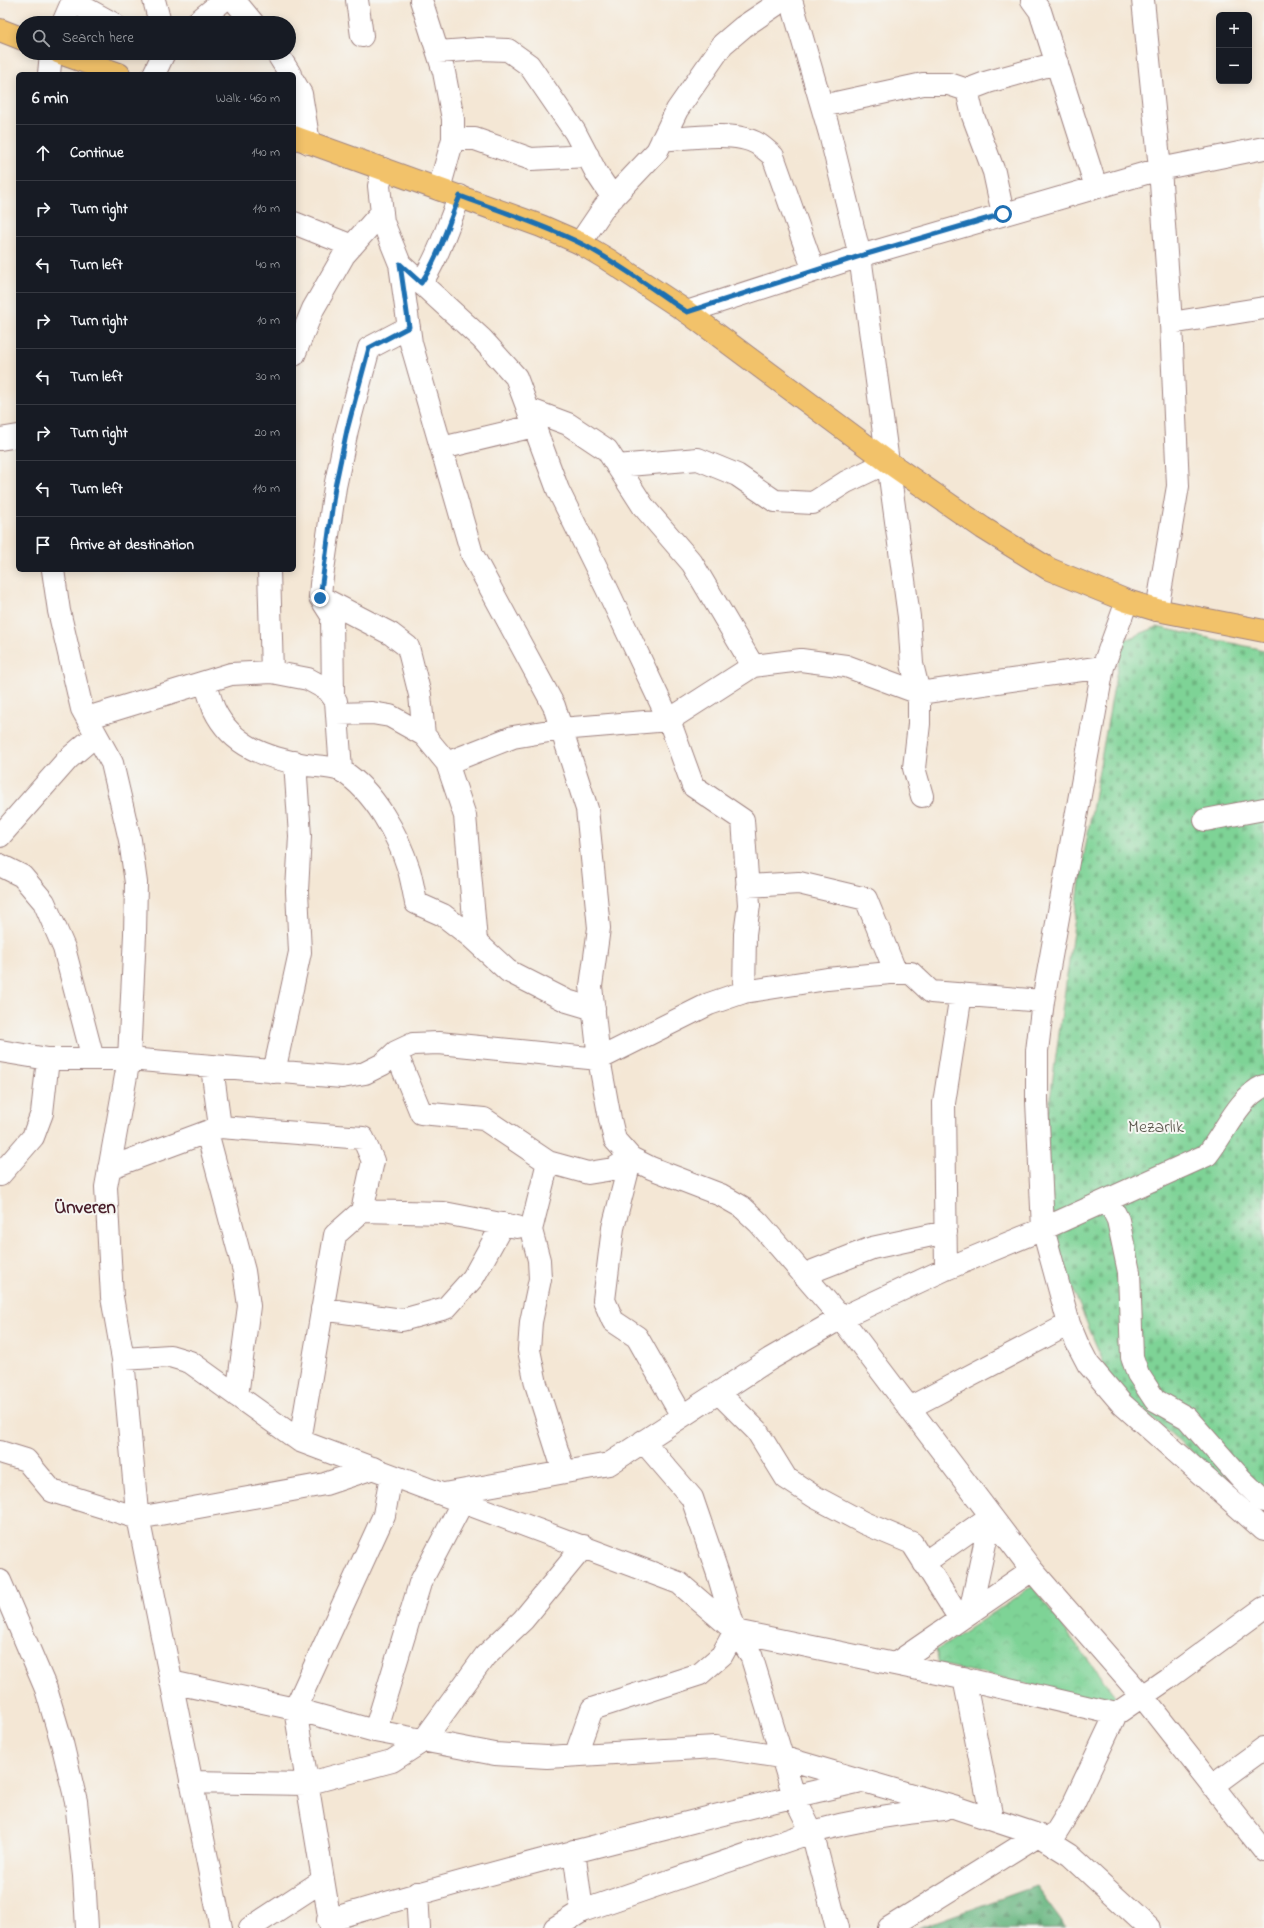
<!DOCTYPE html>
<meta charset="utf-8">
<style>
body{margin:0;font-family:"Indie Flower",sans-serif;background:#20242c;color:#f1f3f6}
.controls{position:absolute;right:12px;top:12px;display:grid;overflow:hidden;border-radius:6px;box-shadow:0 2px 10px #0003}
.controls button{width:36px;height:36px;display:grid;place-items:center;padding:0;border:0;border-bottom:1px solid #363941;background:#171b24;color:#f1f3f6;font:20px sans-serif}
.stop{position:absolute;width:12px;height:12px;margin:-9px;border:3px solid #1f6fb2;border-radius:50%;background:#fff}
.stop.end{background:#1f6fb2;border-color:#fff;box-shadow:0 1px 4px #0008}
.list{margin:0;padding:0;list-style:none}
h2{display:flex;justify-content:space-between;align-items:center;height:52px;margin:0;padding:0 16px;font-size:17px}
h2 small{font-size:13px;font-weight:400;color:#9ea1a6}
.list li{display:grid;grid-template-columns:26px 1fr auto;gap:12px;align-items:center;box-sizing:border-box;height:56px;padding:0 16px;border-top:1px solid #363941}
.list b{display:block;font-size:15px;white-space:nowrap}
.list em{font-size:13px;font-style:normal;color:#9ea1a6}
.icon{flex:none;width:22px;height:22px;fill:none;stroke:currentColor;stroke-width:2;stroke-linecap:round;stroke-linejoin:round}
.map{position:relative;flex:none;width:1264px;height:1928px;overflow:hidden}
.search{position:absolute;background:#171b24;box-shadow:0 2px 10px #0003;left:16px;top:16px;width:280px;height:44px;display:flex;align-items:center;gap:10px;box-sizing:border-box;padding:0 14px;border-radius:22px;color:#9ea1a6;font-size:15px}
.panel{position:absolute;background:#171b24;box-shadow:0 2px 10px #0003;left:16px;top:72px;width:280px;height:500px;border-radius:6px}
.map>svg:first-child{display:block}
.forest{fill:url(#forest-firs);stroke:#586a55}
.cemetery{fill:url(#cemetery-stones);stroke:#647960}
.park{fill:url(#park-crowns);stroke:#647960}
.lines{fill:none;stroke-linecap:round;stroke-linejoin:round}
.minor-casing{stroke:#9f8380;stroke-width:24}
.major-casing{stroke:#9f8380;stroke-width:24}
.minor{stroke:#fff;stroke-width:22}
.major{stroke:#f2c26a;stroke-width:22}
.route{stroke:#1f6fb2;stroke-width:5}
.labels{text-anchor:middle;stroke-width:4;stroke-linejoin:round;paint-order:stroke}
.park-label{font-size:18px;fill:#5a554b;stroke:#f6f6f2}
.neighbourhood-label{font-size:19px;font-weight:bold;fill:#4a1f2b;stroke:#f6f6f2}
</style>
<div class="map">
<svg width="1264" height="1928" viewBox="0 0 1264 1928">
<defs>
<pattern id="forest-firs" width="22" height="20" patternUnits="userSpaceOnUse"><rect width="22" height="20" fill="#66b57f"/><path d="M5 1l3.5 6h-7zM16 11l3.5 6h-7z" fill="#569368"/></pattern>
<pattern id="cemetery-stones" width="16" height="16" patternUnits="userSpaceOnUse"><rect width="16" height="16" fill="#7ed396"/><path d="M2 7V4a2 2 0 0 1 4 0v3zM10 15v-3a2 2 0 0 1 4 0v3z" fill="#6eb581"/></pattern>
<pattern id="park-crowns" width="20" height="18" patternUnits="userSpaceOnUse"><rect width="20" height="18" fill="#7ed396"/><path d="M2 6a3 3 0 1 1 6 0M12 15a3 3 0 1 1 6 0" fill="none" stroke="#6eb581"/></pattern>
</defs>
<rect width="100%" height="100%" fill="#f6f6f2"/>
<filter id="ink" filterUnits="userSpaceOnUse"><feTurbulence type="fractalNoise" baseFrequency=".025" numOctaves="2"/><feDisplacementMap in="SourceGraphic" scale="8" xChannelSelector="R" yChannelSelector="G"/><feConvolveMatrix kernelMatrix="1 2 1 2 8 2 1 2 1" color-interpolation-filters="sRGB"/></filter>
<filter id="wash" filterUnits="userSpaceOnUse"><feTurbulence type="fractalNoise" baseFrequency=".012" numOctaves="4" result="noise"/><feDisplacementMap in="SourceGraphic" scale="16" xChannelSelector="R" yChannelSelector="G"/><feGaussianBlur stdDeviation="0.9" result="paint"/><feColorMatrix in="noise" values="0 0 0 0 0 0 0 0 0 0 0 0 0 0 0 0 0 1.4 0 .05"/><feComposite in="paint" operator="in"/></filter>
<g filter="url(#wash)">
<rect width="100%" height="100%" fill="#f4e7d5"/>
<path class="forest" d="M 1036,1886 L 1067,1928 L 918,1928 Z"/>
<path class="cemetery" d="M 1157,627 L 1264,650 L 1264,1511 L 1193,1453 L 1112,1383 L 1063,1266 L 1050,1213 L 1047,1121 L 1082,866 L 1122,641 Z"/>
<path class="park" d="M 1033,1587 L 1119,1701 L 1098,1700 L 939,1664 L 936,1650 Z"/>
</g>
<g filter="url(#ink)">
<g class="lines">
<g class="minor-casing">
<path id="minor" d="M 154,0 L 160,23
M 234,0 L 253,23
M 357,0 L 362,36
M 421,0 L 444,72 L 453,119 L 453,139 L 439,189
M 791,0 L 830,134 L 860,256 L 909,617 L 912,664 L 919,693 L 919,724 L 914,768 L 922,796
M 1032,0 L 1040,11 L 1096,187
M 1143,0 L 1160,169 L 1171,323 L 1178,486 L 1157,610
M 72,1 L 112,23
M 63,23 L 73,0
M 196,23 L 224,0
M 438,52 L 480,49 L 508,50 L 529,65 L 575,132 L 597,174 L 613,198
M 277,53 L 290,74
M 49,74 L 51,53
M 154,74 L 164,53
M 294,82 L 301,94 L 309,143
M 967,90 L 973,116 L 994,172 L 1003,214
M 822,106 L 923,84 L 949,84 L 967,90 L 988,82 L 1057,63
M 453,139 L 475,139 L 531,159 L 588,156
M 662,140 C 688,138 736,130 758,144 C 763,147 768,152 773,156 L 814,271
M 383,169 L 379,186 L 383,222 L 400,264 L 411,343 L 472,554 L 554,706 L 587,809 L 599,928 L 591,986 L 599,1059 L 610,1119 L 615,1140 L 631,1158 L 651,1168 L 721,1195 L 742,1207 L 759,1223 L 841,1318 L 1032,1570 L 1142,1696 L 1264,1851
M 294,223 L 352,246
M 580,243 L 605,206 L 657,151 L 677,110 L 723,44 L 743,27 L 783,0
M 400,264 L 482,339 L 516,377 L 558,490 L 606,587 L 669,720 L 693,786 L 743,820 L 749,905 L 745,934 L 744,992
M 421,283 C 439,257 447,226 460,196
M 687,312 L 860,256 L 1160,169 L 1264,148
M 1171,323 L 1264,308
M 294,355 L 313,309 L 344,255 L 382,212
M 528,409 L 568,424 L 607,450 L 643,506 L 692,563 L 753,666
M 0,439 L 18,436
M 442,448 L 534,426
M 617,466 L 698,459 L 737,475 L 775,501 L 813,503 L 846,482 L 888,462
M 53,570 L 59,611 L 82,709 L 112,763 L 130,840 L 136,883 L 135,934 L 129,1059 L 106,1187 L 112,1297 L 123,1359 L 137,1512 L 221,1928
M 269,570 L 272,672
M 320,597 L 391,634 L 408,647 L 420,695 L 424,735
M 1127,601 L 1103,667 L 1043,1001 L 1037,1051 L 1037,1101 L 1043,1229 L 1069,1324 L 1077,1343 L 1088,1364 L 1122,1404 L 1264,1530
M 206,683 C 208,692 211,701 214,709 C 232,747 268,758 306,765 C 315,766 335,767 342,771 C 374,791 398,835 409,870 C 412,881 414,892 416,903 L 443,915 L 470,936 L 508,971 L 567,1001 L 594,1009
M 333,697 L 332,616 L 320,597 L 321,584 L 335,487 L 347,430 L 369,348 L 409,327
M 337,714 L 372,713 L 390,716 L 424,735 L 447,763 L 465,816 L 476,941
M 87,718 L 231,674 L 272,672 L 308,679 L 328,690 L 336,701 L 341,770
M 447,763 L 513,737 L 561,729 L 669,720 L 753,666 L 801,660 L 846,666 L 919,693 L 1103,667
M 1205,820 L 1264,809
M 0,836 L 68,759 L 96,735
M 0,865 L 22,876 L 44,902 L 64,948 L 93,1059
M 747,886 L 799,883 L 866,899 L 896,973
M 0,1051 L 48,1059 L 129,1059 L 342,1077 L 365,1073 L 383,1064 L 396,1052 L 413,1044 L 439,1043 L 599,1059 L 709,1004 L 744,992 L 827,979 L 890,973 L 911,973 L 931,992 L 1043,1001
M 396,1052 L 421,1113 L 484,1119 L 548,1162 L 588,1173 L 613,1169 L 631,1158
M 212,1067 L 220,1127
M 274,1072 L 300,952 L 297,891 L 300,836 L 295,762
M 207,1132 L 244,1271 L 249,1306 L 237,1396
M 631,1158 L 613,1228 L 604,1300 L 613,1321 L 637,1337 L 682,1416
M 548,1162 L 531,1230 L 539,1260 L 540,1279 L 531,1322 L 529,1350 L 536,1384 L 564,1472
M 109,1168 L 220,1127 L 363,1138 L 373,1161 L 362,1211 L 335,1235 L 300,1441
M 0,1175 L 33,1137 L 42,1113 L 48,1059
M 1108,1200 L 1118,1220 L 1129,1272 L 1132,1357 L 1138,1374 L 1155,1400 L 1187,1418 L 1242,1480 L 1264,1501
M 362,1211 L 444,1213 L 517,1227
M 946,1269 L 944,1103 L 961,994
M 803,1275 L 872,1248 L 946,1232
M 322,1309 L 402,1320 L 446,1308 L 473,1278 L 503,1224
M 123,1359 L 170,1356 L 190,1362 L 300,1441 L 679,1583 L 735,1631 L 957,1677 L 1116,1714
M 719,1393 L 757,1431 L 786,1478 L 815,1497 L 864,1523 L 912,1543 L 960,1619
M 909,1408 L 1069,1324
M 0,1452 L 26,1460 L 52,1491 L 138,1518 L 325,1484 L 373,1468
M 444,1494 L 609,1464 L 770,1359 L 841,1318 L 946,1269 L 1043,1229 L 1207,1155 C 1224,1134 1239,1097 1264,1086
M 924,1563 L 991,1516 L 970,1612
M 0,1581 L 46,1689 L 62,1743 L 76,1801 L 84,1876 L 87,1928
M 735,1631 L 751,1655 L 794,1796 L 812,1832 L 837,1928
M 895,1664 L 1032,1570
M 964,1678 L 992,1819
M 171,1682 L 295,1709 L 375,1731 L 495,1754 L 547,1757 L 715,1747 L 781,1757 L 957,1808 L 1038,1835 L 1070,1855 L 1149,1928
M 375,1731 L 420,1583 L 463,1501
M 576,1754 L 592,1709 L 700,1674 L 722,1655 L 735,1631 L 718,1574 L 692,1498 L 643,1441
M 191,1782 L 306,1784 L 392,1761 L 423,1741 L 485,1656 L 523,1620 L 584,1546
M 1212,1786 L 1264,1748
M 1050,1842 L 1073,1805 L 1116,1714 L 1167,1679 L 1264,1608
M 574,1851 L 582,1911
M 417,1893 L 419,1928
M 328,1920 C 439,1887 551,1857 664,1829 C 729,1812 795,1796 861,1781
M 250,1928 L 322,1881
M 331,1928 L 295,1709 L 384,1515 L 391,1475
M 555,1928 L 582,1911 L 812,1832 C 856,1820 899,1813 944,1809
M 889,1928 L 1038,1835"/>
</g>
<g class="major-casing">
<path id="major" d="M 0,30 L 23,39
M 60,53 L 119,74
M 294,137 L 541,226 L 580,243 L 607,259 L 687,312 L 888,462 L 983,528 L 1049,569 L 1127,601 L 1157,610 L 1264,631"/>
</g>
<use href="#minor" class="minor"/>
<use href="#major" class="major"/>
</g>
</g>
<g class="lines" filter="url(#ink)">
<path class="route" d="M 320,598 L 335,487 L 347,430 L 369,348 L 409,327 L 400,264 L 421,283 C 439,257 447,226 460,196 C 500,211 542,224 580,243 C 617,262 652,289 687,312 L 860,256 L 1003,214"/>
</g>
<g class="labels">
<g class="park-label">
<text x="1156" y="1132">Mezarlık</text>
</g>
<g class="neighbourhood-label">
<text x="85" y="1213">Ünveren</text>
</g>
</g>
</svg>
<div class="controls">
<button>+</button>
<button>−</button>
</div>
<div class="stop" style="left:1003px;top:214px"></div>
<div class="stop end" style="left:320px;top:598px"></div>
<div class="search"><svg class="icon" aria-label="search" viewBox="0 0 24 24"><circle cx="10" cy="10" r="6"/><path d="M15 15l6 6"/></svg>Search here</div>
<section class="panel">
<h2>6 min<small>Walk · 460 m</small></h2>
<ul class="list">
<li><svg class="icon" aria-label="ahead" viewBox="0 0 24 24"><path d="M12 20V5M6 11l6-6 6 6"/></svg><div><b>Continue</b></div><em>140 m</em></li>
<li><svg class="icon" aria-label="right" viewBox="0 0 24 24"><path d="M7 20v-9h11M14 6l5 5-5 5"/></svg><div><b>Turn right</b></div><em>110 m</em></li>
<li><svg class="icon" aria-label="left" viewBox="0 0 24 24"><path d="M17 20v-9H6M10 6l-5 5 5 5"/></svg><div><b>Turn left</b></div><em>40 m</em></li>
<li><svg class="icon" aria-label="right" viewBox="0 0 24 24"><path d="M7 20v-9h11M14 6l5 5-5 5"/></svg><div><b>Turn right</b></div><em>10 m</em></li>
<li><svg class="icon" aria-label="left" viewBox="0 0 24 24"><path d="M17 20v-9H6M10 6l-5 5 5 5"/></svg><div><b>Turn left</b></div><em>30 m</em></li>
<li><svg class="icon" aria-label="right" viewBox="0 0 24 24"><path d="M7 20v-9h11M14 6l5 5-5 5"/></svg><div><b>Turn right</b></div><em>20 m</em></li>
<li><svg class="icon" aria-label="left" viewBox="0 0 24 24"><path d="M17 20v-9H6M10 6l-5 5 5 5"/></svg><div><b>Turn left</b></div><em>110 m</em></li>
<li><svg class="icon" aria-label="arrive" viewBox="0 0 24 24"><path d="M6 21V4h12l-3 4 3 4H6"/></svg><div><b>Arrive at destination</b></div></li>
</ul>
</section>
</div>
